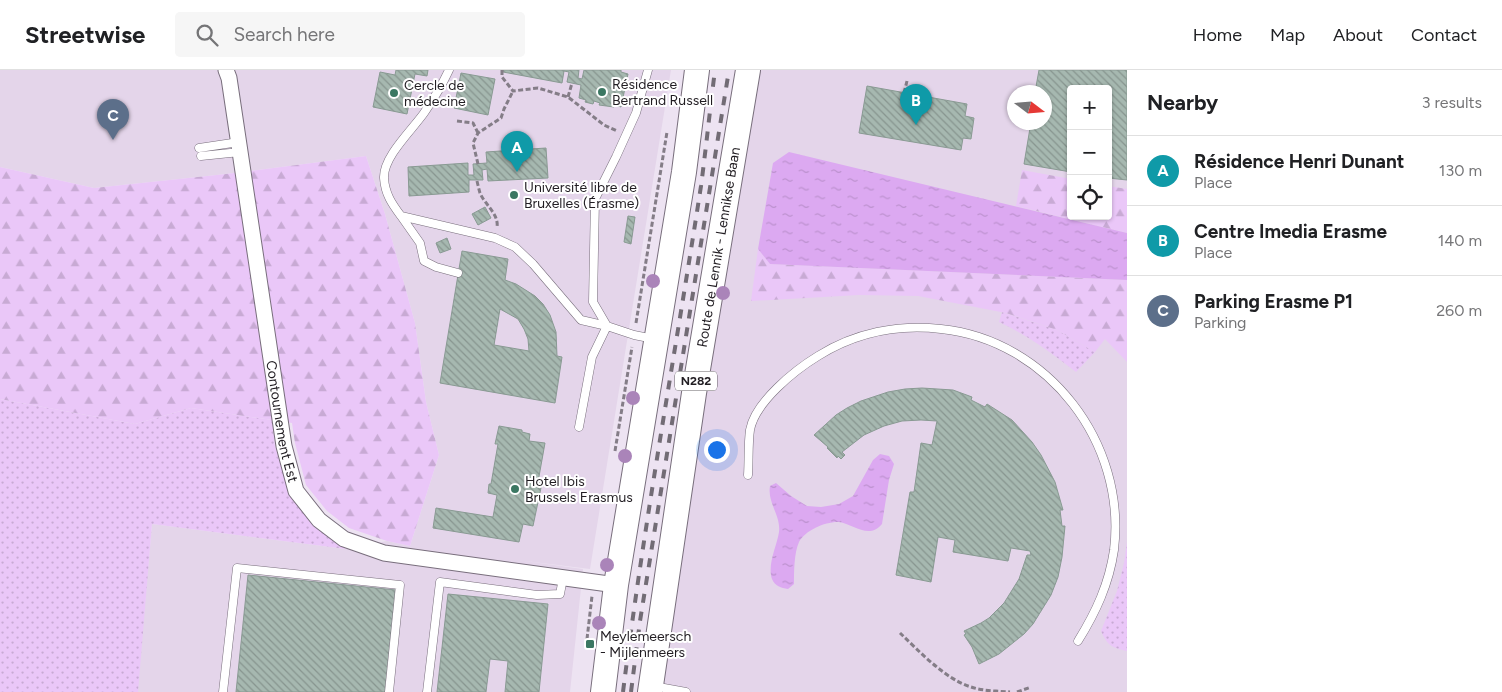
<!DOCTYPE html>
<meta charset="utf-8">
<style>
body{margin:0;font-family:Figtree,sans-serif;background:#f6f6f6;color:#202124}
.controls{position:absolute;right:15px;top:15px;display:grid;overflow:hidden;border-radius:5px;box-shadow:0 1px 4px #0004}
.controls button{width:45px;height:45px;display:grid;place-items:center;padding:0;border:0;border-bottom:1px solid #e0e0e0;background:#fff;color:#202124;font:25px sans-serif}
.compass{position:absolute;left:1007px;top:15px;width:45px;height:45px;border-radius:50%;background:#fff;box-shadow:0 1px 4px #0004;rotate:106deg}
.you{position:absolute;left:716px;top:379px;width:18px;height:18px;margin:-12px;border:4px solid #fff;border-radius:50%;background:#1a73e8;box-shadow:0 0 0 8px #1a73e833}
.badge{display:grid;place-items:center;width:32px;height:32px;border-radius:50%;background:#b45309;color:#fff;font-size:16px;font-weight:700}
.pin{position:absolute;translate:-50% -41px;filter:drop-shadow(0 1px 2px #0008)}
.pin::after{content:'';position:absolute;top:26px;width:18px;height:15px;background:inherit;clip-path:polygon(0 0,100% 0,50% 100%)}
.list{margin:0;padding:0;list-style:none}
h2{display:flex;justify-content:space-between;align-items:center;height:65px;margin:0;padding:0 20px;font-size:21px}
h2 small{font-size:16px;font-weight:400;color:#757577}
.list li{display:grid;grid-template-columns:32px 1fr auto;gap:15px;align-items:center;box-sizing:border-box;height:70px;padding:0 20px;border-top:1px solid #e0e0e0}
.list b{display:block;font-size:19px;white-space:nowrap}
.list p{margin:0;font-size:16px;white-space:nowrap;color:#757577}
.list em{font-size:16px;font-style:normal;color:#757577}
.icon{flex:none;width:28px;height:28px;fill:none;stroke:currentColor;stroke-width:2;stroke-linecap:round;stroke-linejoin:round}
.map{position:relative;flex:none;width:1127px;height:622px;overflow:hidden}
header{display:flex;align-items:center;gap:30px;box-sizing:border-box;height:70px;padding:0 25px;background:#fff;border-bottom:1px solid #e0e0e0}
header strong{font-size:24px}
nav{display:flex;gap:28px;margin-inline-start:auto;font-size:18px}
.search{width:350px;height:45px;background:#f6f6f6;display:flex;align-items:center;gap:12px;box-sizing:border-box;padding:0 18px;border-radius:5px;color:#757577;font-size:19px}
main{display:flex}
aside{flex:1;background:#fff}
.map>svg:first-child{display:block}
.built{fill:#e4d5ea;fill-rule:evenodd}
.grass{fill:url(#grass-dots)}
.forest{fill:url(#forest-firs)}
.water{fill:url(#water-ripples)}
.building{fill:url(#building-back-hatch);stroke:#899a93;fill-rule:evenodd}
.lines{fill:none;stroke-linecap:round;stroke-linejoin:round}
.service-casing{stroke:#786e7c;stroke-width:9}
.minor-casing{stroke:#786e7c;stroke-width:17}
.primary-casing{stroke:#786e7c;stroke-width:26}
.path{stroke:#847d87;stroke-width:3;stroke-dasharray:5 2.5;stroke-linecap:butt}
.service{stroke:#fff;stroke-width:8}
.minor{stroke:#fff;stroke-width:15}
.primary{stroke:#fff;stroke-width:24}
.rail{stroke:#726c75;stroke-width:4;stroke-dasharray:9 9;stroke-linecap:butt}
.tree{fill:#aa84b9}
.poi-dot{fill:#3b7762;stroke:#fff;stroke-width:2}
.labels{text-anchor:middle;stroke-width:4;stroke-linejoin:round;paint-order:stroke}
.shield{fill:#fff;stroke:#646164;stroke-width:1}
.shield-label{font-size:12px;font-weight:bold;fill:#211d22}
.poi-label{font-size:14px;fill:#211d22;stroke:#fff;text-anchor:start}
.street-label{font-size:14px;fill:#211d22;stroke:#fff}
</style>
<header>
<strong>Streetwise</strong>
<div class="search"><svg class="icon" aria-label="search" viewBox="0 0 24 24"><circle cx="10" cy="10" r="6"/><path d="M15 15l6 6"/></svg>Search here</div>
<nav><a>Home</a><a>Map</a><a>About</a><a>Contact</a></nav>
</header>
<main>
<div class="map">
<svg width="1127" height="622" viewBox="0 0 1127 622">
<defs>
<pattern id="grass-dots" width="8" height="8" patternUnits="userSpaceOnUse" patternTransform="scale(1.25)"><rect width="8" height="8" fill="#eac7f8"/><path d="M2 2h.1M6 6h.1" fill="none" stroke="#c8aad4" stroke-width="1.8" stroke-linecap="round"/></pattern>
<pattern id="forest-firs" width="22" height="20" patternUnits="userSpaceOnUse" patternTransform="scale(1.25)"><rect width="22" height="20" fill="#eac7f8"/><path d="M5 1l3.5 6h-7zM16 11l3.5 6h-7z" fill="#c8aad4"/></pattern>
<pattern id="water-ripples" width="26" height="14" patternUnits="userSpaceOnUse" patternTransform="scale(1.25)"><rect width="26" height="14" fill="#dca9f1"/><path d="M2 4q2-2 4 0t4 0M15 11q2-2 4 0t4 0" fill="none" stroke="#bc91ce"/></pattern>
<pattern id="building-back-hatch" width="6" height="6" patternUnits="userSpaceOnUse" patternTransform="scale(1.25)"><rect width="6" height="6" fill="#a6b8b0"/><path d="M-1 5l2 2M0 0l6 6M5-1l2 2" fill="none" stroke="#87958f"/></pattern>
</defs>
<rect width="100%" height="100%" fill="#ede3f2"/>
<path class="built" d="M 0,0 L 671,0 L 590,499 L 517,490 L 583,499 L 570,622 L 137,622 L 152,454 L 346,479 L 387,471 L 410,476 L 439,385 L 426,332 L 415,253 L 385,144 L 366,86 L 226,104 L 94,118 L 0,97 Z
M 741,0 L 1127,0 L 1127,622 L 643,622 ZM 1071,19 L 1108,19 L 1108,146 L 1071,146 ZM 1014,22 L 1044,22 L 1044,52 L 1014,52 Z"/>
<path class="grass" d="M 1002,242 L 1057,260 L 1095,282 L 1076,302 C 1052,283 1027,265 999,252 Z
M 0,329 L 135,354 L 191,338 L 272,350 L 275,376 L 290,423 L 314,455 L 346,479 L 152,454 L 138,622 L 0,622 Z
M 1127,472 L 1127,581 C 1112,578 1107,575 1101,561 L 1117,521 L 1124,493 Z"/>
<path class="forest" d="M 366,86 L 385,144 L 415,253 L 426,332 L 439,385 L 410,476 L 387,471 L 349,458 L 327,441 L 306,415 L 295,373 L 292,353 L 191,338 L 135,354 L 0,329 L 0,97 L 94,118 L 226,104 Z
M 1022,100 L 1071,109 L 1071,146 L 1108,146 L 1108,116 L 1127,119 L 1127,163 L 1016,136 Z
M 758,179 L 770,194 L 1127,210 L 1127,292 L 1105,269 L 1095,282 L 1057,260 L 1006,243 L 918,226 L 859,225 L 751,231 Z"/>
<path class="water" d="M 789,82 L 1127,163 L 1127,210 L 770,194 L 758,179 L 773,93 Z
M 880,384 L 889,386 L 894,394 L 889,410 L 882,454 C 869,470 853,454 839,452 C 827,451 805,460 799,472 C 794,483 794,502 794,514 L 788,519 C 781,518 775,516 772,509 C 767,494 777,476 779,462 C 781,445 767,433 770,416 L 776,413 L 791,426 L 807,436 L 821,437 L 839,434 L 853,426 L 873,390 Z"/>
<path class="building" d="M 396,0 L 428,0 L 427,6 L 415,4 L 407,44 L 373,37 L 380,2 L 395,5 Z
M 503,0 L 579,0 L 578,8 L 582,9 L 584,0 L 621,0 L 621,2 L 628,4 L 621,37 L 615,35 L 614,37 L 599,35 L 600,33 L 594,31 L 593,34 L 585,32 L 586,30 L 579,28 L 581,15 L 567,12 L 569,2 L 564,1 L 562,13 L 503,2 Z
M 1039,0 L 1127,0 L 1127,110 L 1108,108 L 1108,19 L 1071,19 L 1071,102 L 1024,94 L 1031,52 L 1044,52 L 1044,22 L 1035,22 Z
M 461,3 L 495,9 L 488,45 L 454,38 Z
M 867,16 L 967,34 L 965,46 L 974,48 L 971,69 L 963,68 L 961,80 L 859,63 Z
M 546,78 L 548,108 L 488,111 L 487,99 L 482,100 L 483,110 L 469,110 L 469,122 L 409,126 L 408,97 L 468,93 L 468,105 L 474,105 L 473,94 L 487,93 L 486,82 Z
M 485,137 L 491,148 L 478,155 L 472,144 Z
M 628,146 L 635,147 L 631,174 L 624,172 Z
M 447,168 L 451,179 L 440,183 L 436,173 Z
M 462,181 L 508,189 L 505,210 L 516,214 L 535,226 L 543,234 L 550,245 L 556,262 L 557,286 L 562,287 L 555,333 L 440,313 ZM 500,239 L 518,249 L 524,259 L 528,269 L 529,281 L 494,275 Z
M 922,318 L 953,320 L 972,327 L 971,330 L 985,337 L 987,334 L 1012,350 L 1032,372 L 1041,385 L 1055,412 L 1063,440 L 1060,440 L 1062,456 L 1065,456 L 1062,487 L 1058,507 L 1051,525 L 1033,554 L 1024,564 L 999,584 L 979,594 L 972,577 L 964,565 L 966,564 L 964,561 L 981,553 L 989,548 L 1004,533 L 1019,509 L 1027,485 L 1031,485 L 1030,481 L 1011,478 L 1008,491 L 953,482 L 955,470 L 938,467 L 931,512 L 896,505 L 910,422 L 914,422 L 921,373 L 932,375 L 937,351 L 921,350 L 902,351 L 884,356 L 864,365 L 842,382 L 845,385 L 841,389 L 838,386 L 837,388 L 827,378 L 828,377 L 814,365 L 836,345 L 847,338 L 861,331 L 888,322 L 905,319 Z
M 499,356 L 522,360 L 522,362 L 530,364 L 529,371 L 545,373 L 538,412 L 542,413 L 533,456 L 523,454 L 519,472 L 433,458 L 436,438 L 493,447 L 497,425 L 488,423 L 489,414 L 491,414 L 498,374 L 495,374 Z
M 248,505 L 396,520 L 386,622 L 236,622 Z
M 448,524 L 548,534 L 539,622 L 505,622 L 508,591 L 490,589 L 486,622 L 437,622 Z"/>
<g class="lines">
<g class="service-casing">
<path id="service" d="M 449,0 C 442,15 433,30 424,43 C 412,60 383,87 384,108 C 385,124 392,134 401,146 L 495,168 L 515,177 L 533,194 L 581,250 L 607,256 L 634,265 L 654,269
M 199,78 L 239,72
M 201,86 L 240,82
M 401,146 L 420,173 L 424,191 L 436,197 L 458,203
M 607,256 L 593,232 L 595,129 L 616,87 L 636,43 L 648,0
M 579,357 L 592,287 L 607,256
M 748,405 C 749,390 748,374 750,360 C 755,332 795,300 818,286 C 855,263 898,254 941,259 C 1048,270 1127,373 1114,480 C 1109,514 1096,542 1078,571
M 653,616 L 686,622
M 223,622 L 237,498 L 400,515 L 389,622
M 427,622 L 440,512 L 537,525 L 560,524 L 563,508"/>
</g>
<g class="minor-casing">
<g id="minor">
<path id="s1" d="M 226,0 L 229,8 L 284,376 L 296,421 L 319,450 L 344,469 L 384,483 L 616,515"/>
</g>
</g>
<g class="primary-casing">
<g id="primary">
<path d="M 603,622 L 616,515 L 684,102 L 697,0"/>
<path id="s2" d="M 650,622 L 694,323 L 748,0"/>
</g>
</g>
<path class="path" d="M 502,0 L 502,7 L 513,21 L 538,18 L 568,27 L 604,55 L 617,61
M 904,23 L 907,11
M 568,27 L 572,13
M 457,51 L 473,53 L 478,63
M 478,94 L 473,73 L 478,63 L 501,48 L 504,39 L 513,21
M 477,111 C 478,115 479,120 480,123 C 485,135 499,144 497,157
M 636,253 L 667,62
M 615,381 L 632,277
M 900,563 C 919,581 945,609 971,617 C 983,621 997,621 1010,622
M 587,569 L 592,526
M 1017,622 L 1031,617"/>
<use href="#service" class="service"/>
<use href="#minor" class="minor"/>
<use href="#primary" class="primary"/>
<path class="rail" d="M 623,622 C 644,453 675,285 701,116 C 706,78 710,39 715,0
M 631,622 L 640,551 L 729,0"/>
</g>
<g class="tree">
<circle cx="653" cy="211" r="7"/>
<circle cx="723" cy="223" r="7"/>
<circle cx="633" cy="328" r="7"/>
<circle cx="625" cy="386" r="7"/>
<circle cx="607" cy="495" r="7"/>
<circle cx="599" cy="553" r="7"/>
</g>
<g class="poi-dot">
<circle cx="602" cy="22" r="5"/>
<circle cx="394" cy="23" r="5"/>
<circle cx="514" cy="125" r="5"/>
<circle cx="515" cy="419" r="5"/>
<rect x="585" y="569" width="10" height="10" rx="2.5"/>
</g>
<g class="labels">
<rect class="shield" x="675" y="301.5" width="42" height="19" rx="4"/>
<g class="shield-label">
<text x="696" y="315">N282</text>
</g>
<g class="poi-label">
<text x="612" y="19">Résidence<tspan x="612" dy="16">Bertrand Russell</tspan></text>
<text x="404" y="20">Cercle de<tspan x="404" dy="16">médecine</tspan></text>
<text x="524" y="122">Université libre de<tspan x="524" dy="16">Bruxelles (Érasme)</tspan></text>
<text x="525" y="416">Hotel Ibis<tspan x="525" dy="16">Brussels Erasmus</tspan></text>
<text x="600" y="571">Meylemeersch<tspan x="600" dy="16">- Mijlenmeers</tspan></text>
</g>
<g class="street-label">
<text dy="5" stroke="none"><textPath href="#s2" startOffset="450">Route de Lennik - Lennikse Baan</textPath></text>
<text dy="5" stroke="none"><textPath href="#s1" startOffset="356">Contournement Est</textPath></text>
</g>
</g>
</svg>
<div class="controls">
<button>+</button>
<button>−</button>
<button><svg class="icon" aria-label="locate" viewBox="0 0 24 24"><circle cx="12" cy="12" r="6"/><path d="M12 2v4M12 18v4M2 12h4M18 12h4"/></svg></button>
</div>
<svg class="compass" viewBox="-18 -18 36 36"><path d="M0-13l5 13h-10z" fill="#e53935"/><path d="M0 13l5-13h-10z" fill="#757577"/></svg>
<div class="you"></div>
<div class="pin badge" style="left:517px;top:102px;background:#0f9aa8">A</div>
<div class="pin badge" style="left:916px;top:55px;background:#0f9aa8">B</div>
<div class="pin badge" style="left:113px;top:70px;background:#5c6f8a">C</div>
</div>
<aside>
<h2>Nearby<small>3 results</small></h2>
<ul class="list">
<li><span class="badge" style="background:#0f9aa8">A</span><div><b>Résidence Henri Dunant</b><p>Place</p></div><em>130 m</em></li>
<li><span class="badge" style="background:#0f9aa8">B</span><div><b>Centre Imedia Erasme</b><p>Place</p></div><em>140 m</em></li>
<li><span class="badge" style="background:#5c6f8a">C</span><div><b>Parking Erasme P1</b><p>Parking</p></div><em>260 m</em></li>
</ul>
</aside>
</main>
